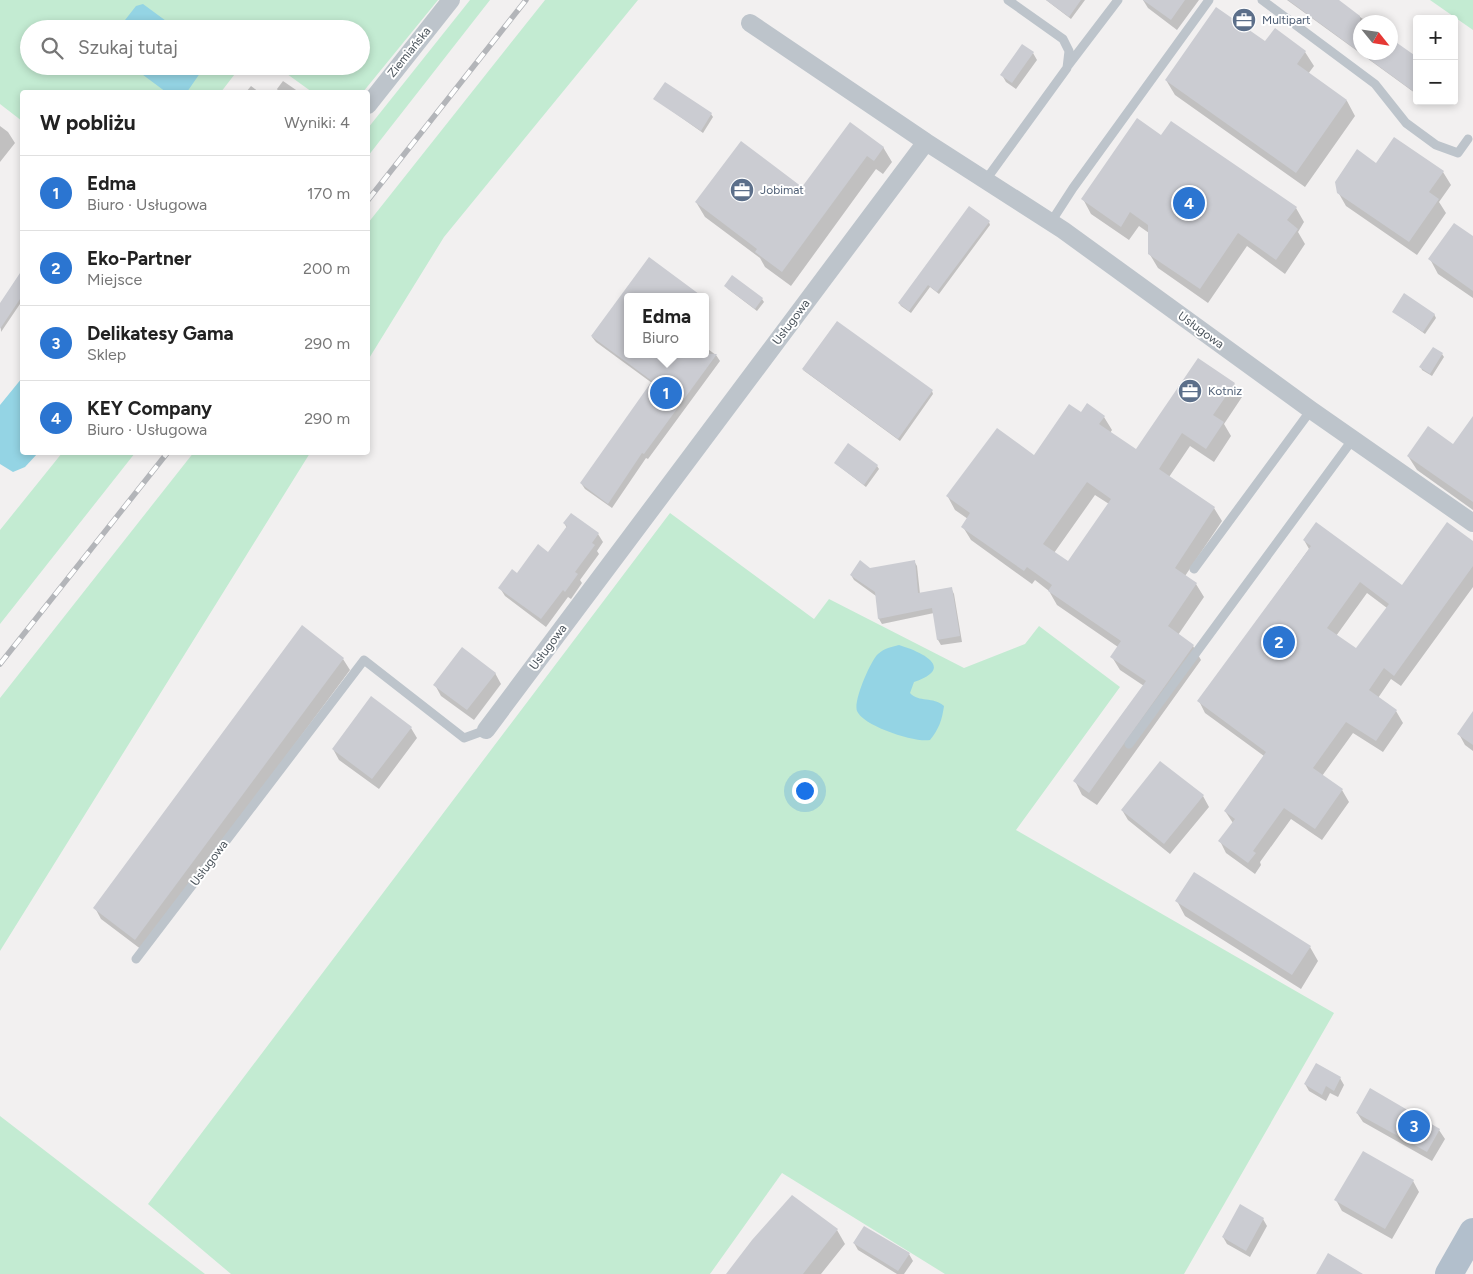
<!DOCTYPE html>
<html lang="pl">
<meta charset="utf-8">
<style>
body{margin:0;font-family:Figtree,sans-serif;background:#f6f6f6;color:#222}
.controls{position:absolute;right:15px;top:15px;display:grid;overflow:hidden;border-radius:5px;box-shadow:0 2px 8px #0003}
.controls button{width:45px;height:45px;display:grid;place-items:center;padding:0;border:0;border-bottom:1px solid #e0e0e0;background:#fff;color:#222;font:25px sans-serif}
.compass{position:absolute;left:1353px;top:15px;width:45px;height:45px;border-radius:50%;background:#fff;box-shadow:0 2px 8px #0003;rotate:120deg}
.you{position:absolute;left:804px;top:790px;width:18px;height:18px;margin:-12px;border:4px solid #fff;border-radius:50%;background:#1a73e8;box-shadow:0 0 0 8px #1a73e833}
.badge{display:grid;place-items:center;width:32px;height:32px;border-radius:50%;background:#2b75d1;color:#fff;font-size:16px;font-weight:700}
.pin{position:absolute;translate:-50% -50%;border:2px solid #fff;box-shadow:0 1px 5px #0006}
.popup{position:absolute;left:624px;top:293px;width:85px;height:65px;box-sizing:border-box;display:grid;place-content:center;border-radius:5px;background:#fff;filter:drop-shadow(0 1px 4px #0005);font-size:16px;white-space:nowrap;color:#767676}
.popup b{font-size:19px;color:#222}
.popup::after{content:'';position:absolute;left:50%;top:100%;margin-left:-10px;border:10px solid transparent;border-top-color:#fff}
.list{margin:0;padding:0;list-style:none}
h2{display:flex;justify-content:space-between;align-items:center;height:65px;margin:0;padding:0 20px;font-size:21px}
h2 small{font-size:16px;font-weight:400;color:#767676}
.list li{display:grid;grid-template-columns:32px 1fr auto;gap:15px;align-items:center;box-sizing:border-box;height:75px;padding:0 20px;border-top:1px solid #e0e0e0}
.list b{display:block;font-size:19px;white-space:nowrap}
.list p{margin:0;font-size:16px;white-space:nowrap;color:#767676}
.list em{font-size:16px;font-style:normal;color:#767676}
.icon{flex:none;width:28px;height:28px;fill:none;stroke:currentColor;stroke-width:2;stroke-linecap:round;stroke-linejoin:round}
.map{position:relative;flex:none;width:1473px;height:1274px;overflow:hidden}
.search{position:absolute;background:#fff;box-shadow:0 2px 8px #0003;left:20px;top:20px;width:350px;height:55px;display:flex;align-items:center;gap:12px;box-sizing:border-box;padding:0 18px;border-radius:28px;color:#767676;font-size:19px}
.panel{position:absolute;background:#fff;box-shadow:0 2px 8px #0003;left:20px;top:90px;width:350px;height:365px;border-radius:5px}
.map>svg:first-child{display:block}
.green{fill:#c3ebd2}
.water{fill:#94d4e4}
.shadow{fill:#0003;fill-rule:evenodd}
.building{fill:#cbccd2;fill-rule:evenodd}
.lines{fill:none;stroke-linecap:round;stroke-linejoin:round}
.lane{stroke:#bdc4cb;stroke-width:9}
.street{stroke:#bdc4cb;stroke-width:18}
.primary{stroke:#b2bfcc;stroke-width:28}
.rail-casing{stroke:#b3b5b9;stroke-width:5.5}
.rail{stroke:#fff;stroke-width:4;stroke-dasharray:11;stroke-linecap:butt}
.labels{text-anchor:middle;stroke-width:4;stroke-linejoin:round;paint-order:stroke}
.service-label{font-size:12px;fill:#4e5e75;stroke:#fff;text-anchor:start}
.street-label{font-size:12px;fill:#4a535b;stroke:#fff}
</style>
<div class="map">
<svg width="1473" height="1274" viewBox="0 0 1473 1274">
<rect width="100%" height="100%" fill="#f2f0f0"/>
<path class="green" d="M 0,0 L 438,0 L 363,92 L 312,92 L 276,66 L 361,66 L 361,29 L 29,29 L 29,66 L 241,66 L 221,92 L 22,92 L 22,121 L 0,104 Z
M 470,0 L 490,0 L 368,156 L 368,128 Z
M 545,0 L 638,0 L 444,237 L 368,360 L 368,223 Z
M 1430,0 L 1473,0 L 1473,30 Z
M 194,452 L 310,453 L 0,951 L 0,698 Z
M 62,453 L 135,453 L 0,624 L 0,530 Z
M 670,513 L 814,619 L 829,599 L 964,668 L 1025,644 L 1039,626 L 1120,687 L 1016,830 L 1334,1013 L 1184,1274 L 945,1274 L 782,1173 L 710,1274 L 231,1274 L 148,1204 Z
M 0,1116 L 205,1274 L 0,1274 Z"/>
<path class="water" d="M 143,4 L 177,29 L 118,29 L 136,6 Z
M 131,66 L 205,66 L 187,92 L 166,92 Z
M 22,378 L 22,452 L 38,453 L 25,467 L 13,472 L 0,464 L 0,405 Z
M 899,645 C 922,652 956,668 914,682 L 910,693 C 919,703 933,696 944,706 C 942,720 939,729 930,740 C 915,743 863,726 857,711 C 853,701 871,660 878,654 C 885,648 891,647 899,645 Z"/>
<path class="shadow" d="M 1046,0 L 1085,0 L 1071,19 Z
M 1143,0 L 1199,0 L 1177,30 L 1148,8 Z
M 1287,0 L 1337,0 L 1367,22 L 1360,22 L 1360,52 L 1417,91 L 1415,93 Z
M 1265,43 L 1305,52 L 1314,66 L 1308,74 L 1347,101 L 1355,116 L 1305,187 L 1175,95 L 1166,80 Z
M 1033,53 L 1037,60 L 1016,89 L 1006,82 L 1002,75 Z
M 283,81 L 299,92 L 279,92 L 277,89 Z
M 251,86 L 259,92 L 246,92 Z
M 655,99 L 711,114 L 713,117 L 703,133 Z
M 0,126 L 8,132 L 15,143 L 0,162 Z
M 883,147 L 892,162 L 883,174 L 876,169 L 791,286 L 765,267 L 760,258 L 705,217 L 696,202 L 803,189 Z
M 1377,164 L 1443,172 L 1451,185 L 1439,202 L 1446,213 L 1417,255 L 1346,206 L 1338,192 Z
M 1083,199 L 1296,208 L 1304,222 L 1298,232 L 1305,244 L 1285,274 L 1247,246 L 1208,303 L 1158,268 L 1149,253 L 1149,233 L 1139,226 L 1129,240 L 1091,214 Z
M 989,222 L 990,225 L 939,294 L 930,287 L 911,313 L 901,306 L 899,303 Z
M 1473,238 L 1473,298 L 1438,274 L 1430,259 Z
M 649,259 L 627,297 L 627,354 L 705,354 L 705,347 L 716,355 L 720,361 L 648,459 L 646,458 L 612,508 L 585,489 L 581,483 L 652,383 L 596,342 L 592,337 Z
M 733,277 L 762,299 L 764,302 L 757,311 L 728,289 L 726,286 Z
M 16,282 L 22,287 L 22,301 L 1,332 L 0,305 Z
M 1394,312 L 1434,314 L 1436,318 L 1425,334 Z
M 1442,354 L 1444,357 L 1432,376 L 1422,370 L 1421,367 Z
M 803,370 L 932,391 L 933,394 L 900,441 Z
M 1234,384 L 1242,397 L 1224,424 L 1231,436 L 1214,462 L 1190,446 L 1169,477 L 1214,508 L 1222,521 L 1185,576 L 1196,584 L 1204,597 L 1178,635 L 1193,646 L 1201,660 L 1097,805 L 1082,795 L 1075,781 L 1144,686 L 1120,670 L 1112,657 L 1118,647 L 1057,605 L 1049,591 L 1035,580 L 1032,584 L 971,540 L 963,527 L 968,519 L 955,510 L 948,497 L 1035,457 L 1081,414 L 1104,417 L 1112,430 L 1110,433 L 1137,451 ZM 1095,495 L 1109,504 L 1069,563 L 1054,553 Z
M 1473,418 L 1473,510 L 1417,470 L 1408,456 L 1454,446 Z
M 835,463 L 877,466 L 879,469 L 866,487 Z
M 564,523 L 598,534 L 603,542 L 597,551 L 599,554 L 580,580 L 582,583 L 571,599 L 568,597 L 546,627 L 505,596 L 500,588 L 549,553 L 567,528 Z
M 1304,540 L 1402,587 L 1473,542 L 1473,587 L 1401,686 L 1391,679 L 1378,698 L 1396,711 L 1403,723 L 1383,752 L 1353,733 L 1322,776 L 1342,790 L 1349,802 L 1322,840 L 1291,819 L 1260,862 L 1261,865 L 1255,874 L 1226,853 L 1220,841 L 1233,823 L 1225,811 L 1264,756 L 1205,713 L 1199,701 L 1309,549 ZM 1367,593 L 1387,608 L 1357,650 L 1336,636 Z
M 914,561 L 917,566 L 920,594 L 951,588 L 954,594 L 962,642 L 941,645 L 938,640 L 934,613 L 882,624 L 879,619 L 876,596 L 854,580 L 851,575 L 870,569 Z
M 343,659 L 350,670 L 142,950 L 101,919 L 95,908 Z
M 495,673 L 501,684 L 474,720 L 441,696 L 435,685 Z
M 1473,713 L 1473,751 L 1465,745 L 1459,734 Z
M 411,728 L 417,738 L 379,789 L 339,760 L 333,749 Z
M 1203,796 L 1209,807 L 1170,854 L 1128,820 L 1122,810 Z
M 1177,901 L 1310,947 L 1318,961 L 1301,989 L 1185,916 Z
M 1317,1065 L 1340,1078 L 1344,1085 L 1338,1097 L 1330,1093 L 1326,1101 L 1309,1091 L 1305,1084 Z
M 1357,1113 L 1439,1130 L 1445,1139 L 1432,1161 L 1363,1122 Z
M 1413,1181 L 1419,1192 L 1392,1239 L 1342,1211 L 1336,1200 Z
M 1263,1219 L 1267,1226 L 1250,1257 L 1227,1244 L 1223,1237 Z
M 837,1230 L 845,1244 L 821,1274 L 728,1274 Z
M 854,1243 L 909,1254 L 913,1261 L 904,1274 L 897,1274 L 858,1250 Z"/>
<path class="building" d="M 1046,0 L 1081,0 L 1069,17 Z
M 1143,0 L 1185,0 L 1171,20 Z
M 1288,0 L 1339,0 L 1360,16 L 1360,52 L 1390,52 L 1390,38 L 1417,57 L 1417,94 Z
M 1216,7 L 1265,41 L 1275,28 L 1306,51 L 1297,64 L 1347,100 L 1296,173 L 1165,80 Z
M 1022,44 L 1034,52 L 1012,83 L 1000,75 Z
M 665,82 L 712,113 L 701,131 L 653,99 Z
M 1137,118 L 1161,135 L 1171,121 L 1297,207 L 1287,220 L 1298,229 L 1276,260 L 1238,233 L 1200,289 L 1148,254 L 1148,225 L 1130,212 L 1121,227 L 1081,199 Z
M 850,122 L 884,147 L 874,161 L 867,156 L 782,272 L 755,252 L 757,249 L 695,202 L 741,141 L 802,187 Z
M 1394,137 L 1444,171 L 1429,192 L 1439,199 L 1409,242 L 1337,193 L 1335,182 L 1357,149 L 1376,163 Z
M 969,206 L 990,221 L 937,292 L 928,285 L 909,311 L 898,303 Z
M 1454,223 L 1473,236 L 1473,291 L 1428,259 Z
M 649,257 L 703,297 L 627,297 L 627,354 L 717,354 L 644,454 L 642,453 L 608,504 L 580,483 L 652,381 L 591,336 Z
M 22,270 L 22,296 L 0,329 L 0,303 Z
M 732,275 L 763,298 L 755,309 L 724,286 Z
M 1404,293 L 1435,314 L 1423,332 L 1392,312 Z
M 837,321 L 933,390 L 898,439 L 802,369 Z
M 1433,347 L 1443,353 L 1430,374 L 1419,367 Z
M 1198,358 L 1235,383 L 1213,415 L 1224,422 L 1206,449 L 1182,433 L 1159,469 L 1215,507 L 1175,568 L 1197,583 L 1168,626 L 1194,645 L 1089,793 L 1073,781 L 1146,681 L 1110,657 L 1121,641 L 1048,591 L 1052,585 L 1027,567 L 1024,571 L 961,527 L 970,513 L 946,496 L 997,428 L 1034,455 L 1069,404 L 1081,412 L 1087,403 L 1105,416 L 1099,424 L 1136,449 ZM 1087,482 L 1111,499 L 1068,561 L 1043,544 Z
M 1473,416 L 1473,502 L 1407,456 L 1428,426 L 1453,444 Z
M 848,443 L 878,465 L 864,485 L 834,463 Z
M 571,513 L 599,533 L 592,543 L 595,545 L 575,572 L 578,574 L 565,592 L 563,590 L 541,619 L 498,588 L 512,569 L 517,573 L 538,544 L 548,552 L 567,526 L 563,523 Z
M 1316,522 L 1402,585 L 1447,522 L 1473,541 L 1473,566 L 1394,676 L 1384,668 L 1369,690 L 1397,710 L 1376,741 L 1346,722 L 1313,768 L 1343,789 L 1315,829 L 1284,808 L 1253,851 L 1256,853 L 1248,863 L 1218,841 L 1235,819 L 1224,811 L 1266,752 L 1197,701 L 1311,546 L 1303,540 ZM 1360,582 L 1389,604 L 1356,648 L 1327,628 Z
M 860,560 L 870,568 L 915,560 L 918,593 L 952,587 L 960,636 L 937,640 L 932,608 L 878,619 L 875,592 L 850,575 Z
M 302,625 L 344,658 L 135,940 L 93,908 Z
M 462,647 L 496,673 L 467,710 L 433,685 Z
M 371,696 L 412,727 L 372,779 L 332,749 Z
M 1473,711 L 1473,745 L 1457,734 Z
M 1160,761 L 1204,795 L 1164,844 L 1121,810 Z
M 1194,872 L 1311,946 L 1292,975 L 1175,901 Z
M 1316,1063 L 1341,1077 L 1334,1091 L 1326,1086 L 1322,1095 L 1304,1084 Z
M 1370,1088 L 1440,1129 L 1427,1152 L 1356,1113 Z
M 1363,1151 L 1414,1180 L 1385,1229 L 1334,1200 Z
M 792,1195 L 838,1229 L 803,1274 L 726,1274 L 752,1240 Z
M 1240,1204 L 1264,1218 L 1246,1251 L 1222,1237 Z
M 864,1226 L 910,1253 L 898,1271 L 853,1243 Z
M 1328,1253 L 1363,1274 L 1316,1274 Z"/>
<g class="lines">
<path class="lane" d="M 1262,0 L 1375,84 L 1406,123 L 1436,145 L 1458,153 L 1468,139
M 1067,67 L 1118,0
M 985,181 L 1067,68 L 1069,51 L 1063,39 L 1008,0
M 1051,222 L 1073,188 L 1209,0
M 1194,569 L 1311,410
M 1129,744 L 1353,439
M 136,959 L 364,660 L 464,738 L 486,730"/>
<path class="street" d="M 750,23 L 926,142 L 1063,230 L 1311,410 L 1473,523
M 368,105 L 451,0
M 486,730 L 926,142"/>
<path class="primary" d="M 1449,1274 L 1473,1232"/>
<g class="rail-casing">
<path id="rail" d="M 368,200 L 526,0
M 0,664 L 168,452"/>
</g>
<use href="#rail" class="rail"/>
</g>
<defs>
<g id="office-disc" transform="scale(1.25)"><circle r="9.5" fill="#5c6f8a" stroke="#fff"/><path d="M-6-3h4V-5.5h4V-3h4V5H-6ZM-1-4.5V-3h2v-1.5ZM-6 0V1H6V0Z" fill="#fff"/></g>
</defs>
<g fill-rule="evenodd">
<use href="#office-disc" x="1244" y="20"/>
<use href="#office-disc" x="742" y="190"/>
<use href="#office-disc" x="1190" y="391"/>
</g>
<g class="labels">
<g class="service-label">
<text x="1262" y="24">Multipart</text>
<text x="760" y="194">Jobimat</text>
<text x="1208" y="395">Kotniz</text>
</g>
<g class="street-label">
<text transform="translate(409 52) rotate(-51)" y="4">Ziemiańska</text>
<text transform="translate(791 322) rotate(-53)" y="4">Usługowa</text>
<text transform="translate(1201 330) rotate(36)" y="4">Usługowa</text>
<text transform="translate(548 647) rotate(-53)" y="4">Usługowa</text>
<text transform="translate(209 863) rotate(-53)" y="4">Usługowa</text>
</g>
</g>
</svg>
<div class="controls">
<button>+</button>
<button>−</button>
</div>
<svg class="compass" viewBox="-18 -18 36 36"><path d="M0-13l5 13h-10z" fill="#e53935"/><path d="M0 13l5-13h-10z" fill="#767676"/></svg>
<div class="you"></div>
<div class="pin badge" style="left:666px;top:393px">1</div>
<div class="popup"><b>Edma</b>Biuro</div>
<div class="pin badge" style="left:1279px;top:642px">2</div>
<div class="pin badge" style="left:1414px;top:1126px">3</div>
<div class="pin badge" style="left:1189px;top:203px">4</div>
<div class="search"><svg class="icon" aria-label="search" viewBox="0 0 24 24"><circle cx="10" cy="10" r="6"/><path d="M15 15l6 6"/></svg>Szukaj tutaj</div>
<section class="panel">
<h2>W pobliżu<small>Wyniki: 4</small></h2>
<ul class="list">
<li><span class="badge">1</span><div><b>Edma</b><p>Biuro · Usługowa</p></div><em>170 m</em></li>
<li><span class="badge">2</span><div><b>Eko-Partner</b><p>Miejsce</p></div><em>200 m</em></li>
<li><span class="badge">3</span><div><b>Delikatesy Gama</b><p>Sklep</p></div><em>290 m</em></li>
<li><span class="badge">4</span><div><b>KEY Company</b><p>Biuro · Usługowa</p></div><em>290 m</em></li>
</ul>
</section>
</div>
